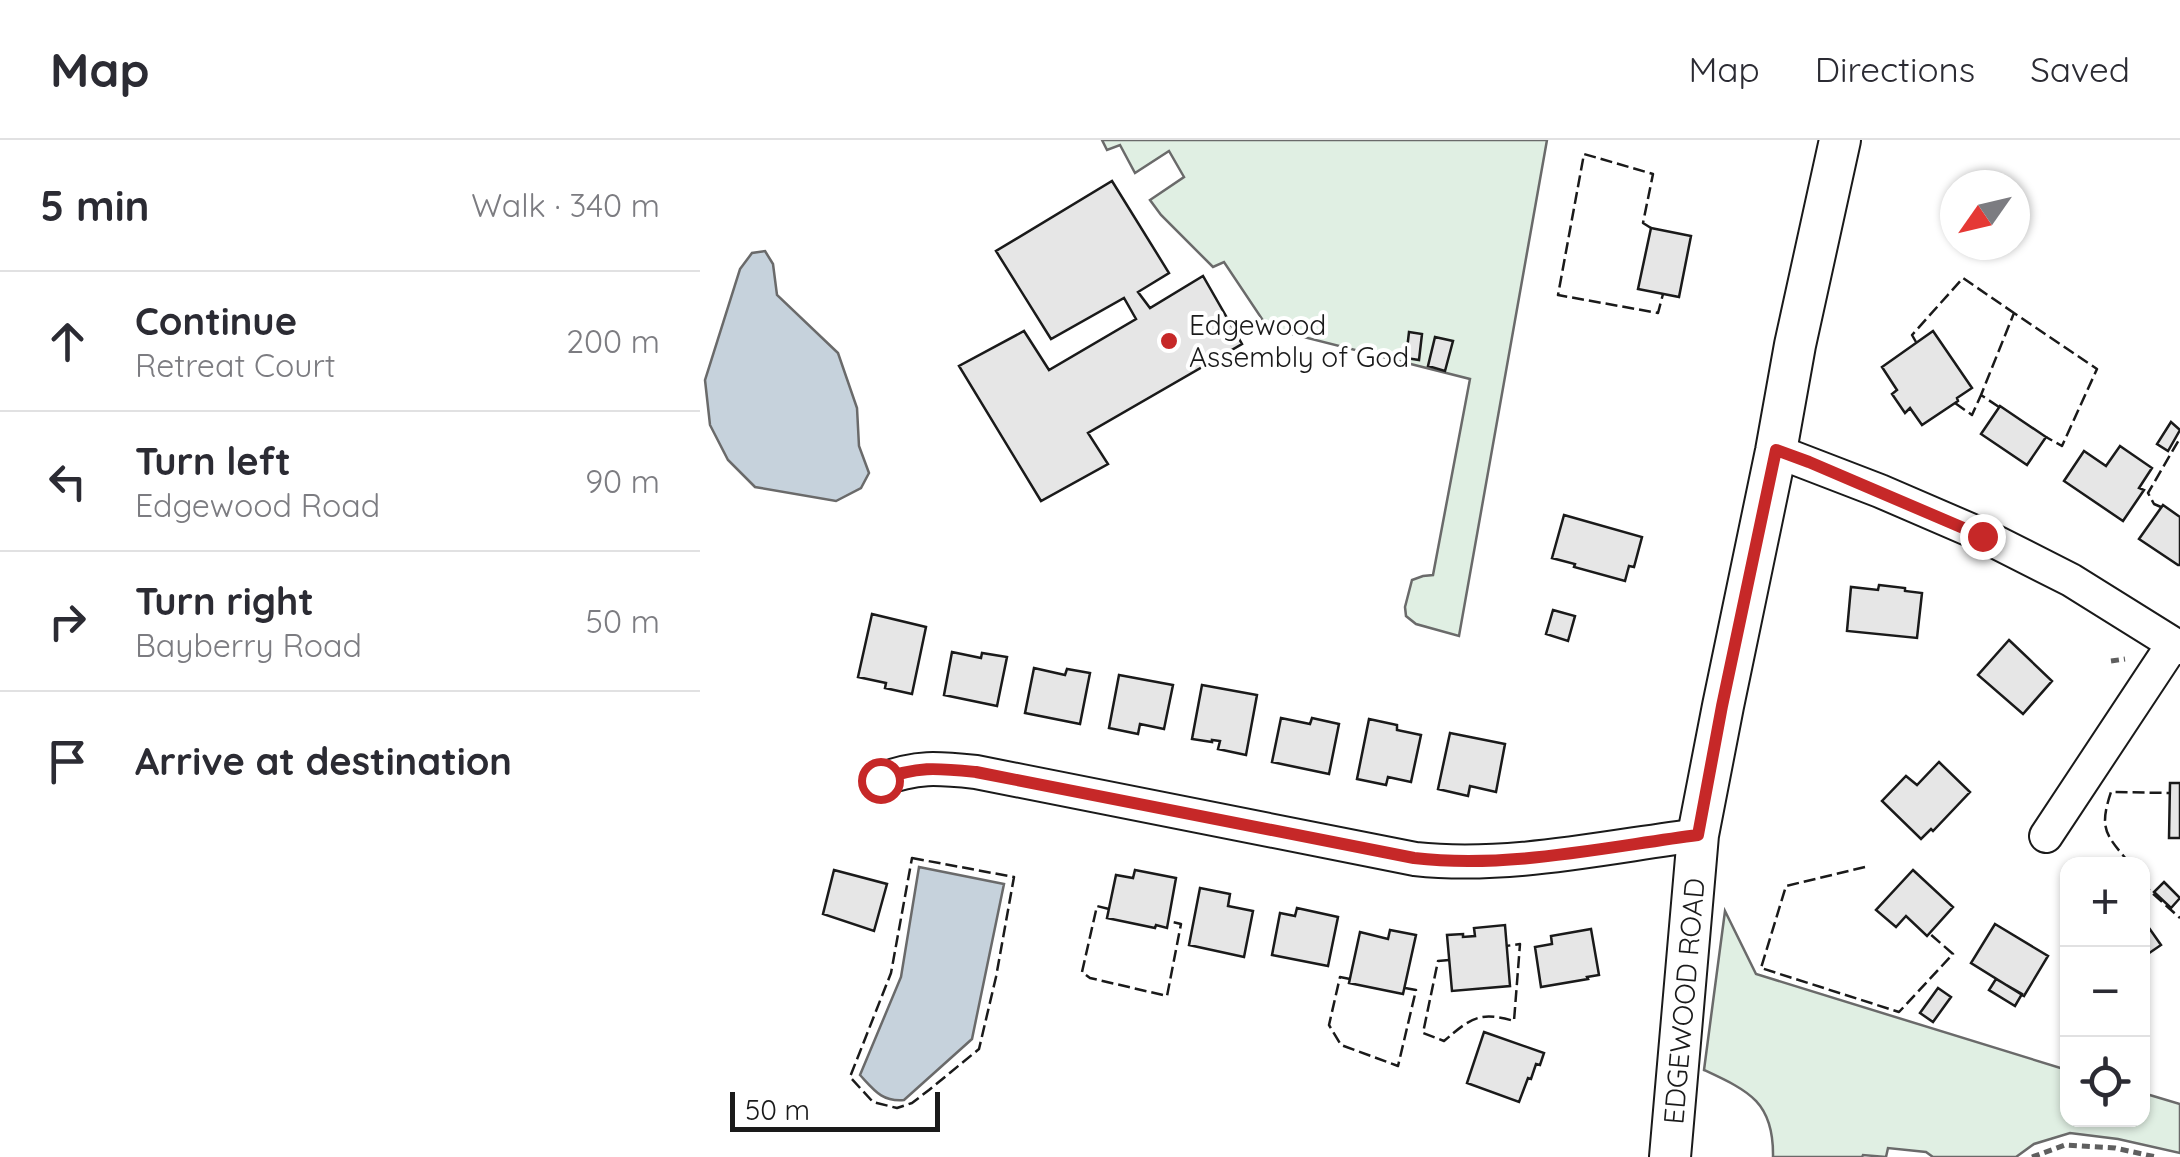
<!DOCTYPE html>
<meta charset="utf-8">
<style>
body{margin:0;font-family:Quicksand,sans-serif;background:#f7f7f7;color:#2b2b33}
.controls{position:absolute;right:30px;bottom:30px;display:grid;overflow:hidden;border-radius:20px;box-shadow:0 2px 8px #0004}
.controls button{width:90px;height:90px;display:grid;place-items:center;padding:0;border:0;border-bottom:2px solid #e1e1e2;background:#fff;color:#2b2b33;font:50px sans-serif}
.compass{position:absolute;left:1240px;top:30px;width:90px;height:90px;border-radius:50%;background:#fff;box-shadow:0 2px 8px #0004;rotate:236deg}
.scale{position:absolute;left:30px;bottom:25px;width:210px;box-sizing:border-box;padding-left:10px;border:5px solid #1a1a1a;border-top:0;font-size:28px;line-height:35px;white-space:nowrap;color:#1a1a1a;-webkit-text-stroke:8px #fff;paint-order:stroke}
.stop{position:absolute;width:30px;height:30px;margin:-22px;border:8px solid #c62828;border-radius:50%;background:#fff}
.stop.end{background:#c62828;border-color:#fff;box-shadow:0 2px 10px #0008}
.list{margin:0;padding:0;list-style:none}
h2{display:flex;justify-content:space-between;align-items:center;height:130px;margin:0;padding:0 40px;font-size:42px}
h2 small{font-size:32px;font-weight:400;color:#7c7c81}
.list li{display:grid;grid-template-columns:65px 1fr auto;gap:30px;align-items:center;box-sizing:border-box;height:140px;padding:0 40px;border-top:2px solid #e1e1e2}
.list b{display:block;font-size:38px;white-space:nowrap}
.list p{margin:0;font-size:32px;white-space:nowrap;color:#7c7c81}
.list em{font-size:32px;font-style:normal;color:#7c7c81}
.icon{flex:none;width:55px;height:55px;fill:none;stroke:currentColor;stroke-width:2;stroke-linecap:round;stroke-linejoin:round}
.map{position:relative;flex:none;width:1480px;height:1017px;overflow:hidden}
header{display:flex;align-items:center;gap:60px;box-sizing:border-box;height:140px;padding:0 50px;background:#fff;border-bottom:2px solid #e1e1e2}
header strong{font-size:48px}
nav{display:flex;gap:55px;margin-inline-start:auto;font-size:35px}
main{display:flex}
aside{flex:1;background:#fff}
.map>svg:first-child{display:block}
.green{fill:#e0efe3;stroke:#6a6a6a;stroke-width:2.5}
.water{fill:#c6d2dc;stroke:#6a6a6a;stroke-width:2.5}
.building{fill:#e6e6e6;stroke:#1a1a1a;stroke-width:2.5}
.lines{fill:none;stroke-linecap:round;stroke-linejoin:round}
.minor-casing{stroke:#1a1a1a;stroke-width:36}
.major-casing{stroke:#1a1a1a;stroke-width:44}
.path{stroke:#5f5f5f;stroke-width:5;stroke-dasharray:8 5;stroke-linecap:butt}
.minor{stroke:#fff;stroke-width:32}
.major{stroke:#fff;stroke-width:40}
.fence{stroke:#1a1a1a;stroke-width:2.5;stroke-dasharray:12 5;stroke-linecap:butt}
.route{stroke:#c62828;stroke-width:12}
.poi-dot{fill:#c62828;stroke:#fff;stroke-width:4}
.labels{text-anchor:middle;stroke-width:8;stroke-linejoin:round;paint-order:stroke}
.poi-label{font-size:28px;fill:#1a1a1a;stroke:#fff;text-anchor:start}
.street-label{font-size:28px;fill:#1a1a1a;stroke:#fff}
</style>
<header>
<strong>Map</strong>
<nav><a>Map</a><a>Directions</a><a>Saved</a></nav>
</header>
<main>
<aside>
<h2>5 min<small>Walk · 340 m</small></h2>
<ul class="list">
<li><svg class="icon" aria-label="ahead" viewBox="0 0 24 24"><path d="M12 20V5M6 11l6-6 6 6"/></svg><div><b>Continue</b><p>Retreat Court</p></div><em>200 m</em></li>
<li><svg class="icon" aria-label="left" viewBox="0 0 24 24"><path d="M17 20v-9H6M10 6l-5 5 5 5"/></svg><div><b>Turn left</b><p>Edgewood Road</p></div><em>90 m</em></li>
<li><svg class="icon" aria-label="right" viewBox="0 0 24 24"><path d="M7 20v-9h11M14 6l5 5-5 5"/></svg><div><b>Turn right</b><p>Bayberry Road</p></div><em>50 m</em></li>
<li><svg class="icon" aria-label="arrive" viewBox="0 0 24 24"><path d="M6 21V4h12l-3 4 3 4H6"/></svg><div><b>Arrive at destination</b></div></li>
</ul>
</aside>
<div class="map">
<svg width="1480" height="1017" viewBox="0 0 1480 1017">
<rect width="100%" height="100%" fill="#fff"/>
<path class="green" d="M 402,0 L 847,0 L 759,496 L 716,484 L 706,476 L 705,467 L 712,440 L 723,436 L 733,435 L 770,239 L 568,188 L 524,122 L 513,127 L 461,75 L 450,60 L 484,37 L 469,11 L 435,33 L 420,5 L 407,10 Z
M 1025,771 L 1056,834 L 1367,930 L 1368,980 L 1442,980 L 1443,953 L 1480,964 L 1480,1013 L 1418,999 L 1370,993 L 1334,1004 L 1316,1017 L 1233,1017 L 1226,1012 L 1188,1008 L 1186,1017 L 1163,1015 L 1162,1017 L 1073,1017 C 1074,962 1049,951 1004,930 Z"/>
<path class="water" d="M 65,111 L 73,124 L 77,155 L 138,213 L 157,268 L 159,306 L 169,333 L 161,348 L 136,361 L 55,347 L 28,320 L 10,285 L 5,240 L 40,129 L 52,113 Z
M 219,727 L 304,744 L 272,899 L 204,960 C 182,962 174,950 160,935 L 201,837 Z"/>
<path class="building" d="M 412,41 L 469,133 L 438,152 L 450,168 L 503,136 L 542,204 L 388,293 L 408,324 L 341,361 L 259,226 L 324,191 L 349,230 L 436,179 L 424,158 L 351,199 L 296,111 Z
M 951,88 L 991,96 L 979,157 L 938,149 Z
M 1233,191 L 1272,248 L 1257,258 L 1258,261 L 1222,285 L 1210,268 L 1205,273 L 1192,254 L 1197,250 L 1182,227 Z
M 709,192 L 722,194 L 719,220 L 706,218 Z
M 735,197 L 753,201 L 745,231 L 728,226 Z
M 1300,266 L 1346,297 L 1327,325 L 1281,294 Z
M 1471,282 L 1480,290 L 1468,311 L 1457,304 Z
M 1420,306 L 1452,328 L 1439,348 L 1444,350 L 1423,381 L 1364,341 L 1384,311 L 1406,326 Z
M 1463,365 L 1480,377 L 1480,425 L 1478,425 L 1439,399 Z
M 864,375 L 942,397 L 934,427 L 929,426 L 925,441 L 874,427 L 875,424 L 852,418 Z
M 1179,445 L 1205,448 L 1205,451 L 1222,453 L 1217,498 L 1147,491 L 1151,447 L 1178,450 Z
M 853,470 L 875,476 L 868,501 L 846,494 Z
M 172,474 L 226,487 L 212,554 L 185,548 L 186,543 L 158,537 Z
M 1309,500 L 1352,541 L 1323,574 L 1278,535 Z
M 252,512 L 281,518 L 282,513 L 307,517 L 297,566 L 244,555 Z
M 334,528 L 365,535 L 367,529 L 390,533 L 380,584 L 325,573 Z
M 419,535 L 473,545 L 464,589 L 440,584 L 438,594 L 409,588 Z
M 502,545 L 557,555 L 546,615 L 518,609 L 520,601 L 512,600 L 512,602 L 492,599 Z
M 581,578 L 610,584 L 612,578 L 639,584 L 629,634 L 572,622 Z
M 669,579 L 697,585 L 697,590 L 721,595 L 711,642 L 688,637 L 686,645 L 657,639 Z
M 750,593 L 805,604 L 796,652 L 770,646 L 768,656 L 738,649 Z
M 1239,622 L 1270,652 L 1233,691 L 1231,689 L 1221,699 L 1182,661 L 1206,636 L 1217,645 Z
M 1470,643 L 1480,643 L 1480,698 L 1469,698 Z
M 134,730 L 187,744 L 174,791 L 123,774 Z
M 435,730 L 476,738 L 467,788 L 456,785 L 455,788 L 407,778 L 416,735 L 433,738 Z
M 1213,730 L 1253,767 L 1227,796 L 1206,776 L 1196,787 L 1176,770 Z
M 1464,742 L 1480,758 L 1471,768 L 1454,752 Z
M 500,748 L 530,754 L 528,766 L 553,771 L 544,817 L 489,805 Z
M 597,768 L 638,777 L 628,826 L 572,815 L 580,773 L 595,776 Z
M 1442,778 L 1461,805 L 1442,818 Z
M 1295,784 L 1348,816 L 1324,856 L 1271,823 Z
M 805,785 L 810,846 L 752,851 L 747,795 L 763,794 L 763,797 L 775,796 L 774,788 Z
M 891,789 L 899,835 L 887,837 L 888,839 L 841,847 L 835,807 L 852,804 L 851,796 Z
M 690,790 L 716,795 L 703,854 L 649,843 L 660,792 L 688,799 Z
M 1296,839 L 1322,854 L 1315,866 L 1289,850 Z
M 1238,848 L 1251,857 L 1233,882 L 1220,873 Z
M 784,892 L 844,913 L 840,925 L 836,924 L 831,939 L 828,938 L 819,962 L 767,943 Z"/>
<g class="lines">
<g class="minor-casing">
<path id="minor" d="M 1076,311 L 1180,351 L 1282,395 L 1371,440 L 1480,508
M 180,640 C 217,626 237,628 276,632 L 715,719 C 809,729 905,707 998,695
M 1346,696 L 1473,504"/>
</g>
<g class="major-casing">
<path id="major" d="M 970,1017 L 998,695 L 1023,566 L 1076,311 L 1095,205 L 1140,0"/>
</g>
<path class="path" d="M 1411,521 L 1425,519
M 1332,1017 L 1365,1005 L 1415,1008 L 1456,1017"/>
<use href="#minor" class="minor"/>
<use href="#major" class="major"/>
<path class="fence" d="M 951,88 L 943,83 L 953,34 L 884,14 L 858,155 L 958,173 L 963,154
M 1216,202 L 1212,195 L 1263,138 L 1314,173
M 1255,263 L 1272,275 L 1281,255
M 1299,267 L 1281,255 L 1314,173 L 1397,229 L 1362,306 L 1346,297
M 1461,367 L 1454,364 L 1448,353 L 1480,298
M 212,718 L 314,737 L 296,837 L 279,909 L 229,950 L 212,963 L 197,968 L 173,962 L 150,937 L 191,833 Z
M 1430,724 C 1407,695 1398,691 1411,652 L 1470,653
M 1165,727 L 1086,746 L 1061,828 L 1199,872 L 1253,814 L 1229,793
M 1442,741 L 1451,752 L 1480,778
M 409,769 L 397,766 L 382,832 L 390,838 L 467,856 L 481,784 L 468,781
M 749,820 L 738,821 L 723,893 L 744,901 C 771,878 779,871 814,881 L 820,804 L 806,806
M 650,839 L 640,837 L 629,885 L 641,905 L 698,926 L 716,850 L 705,848"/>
</g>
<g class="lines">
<path class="route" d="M 180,640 C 218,626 236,628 276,632 L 714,718 C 809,729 905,707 998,695 L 1022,566 L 1076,310 L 1109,322 L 1282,396"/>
</g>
<circle class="poi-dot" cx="469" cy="201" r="10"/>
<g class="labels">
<g class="poi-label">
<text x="489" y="195">Edgewood<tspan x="489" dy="32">Assembly of God</tspan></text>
</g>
<g class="street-label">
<text transform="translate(984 861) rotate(-85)" y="10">EDGEWOOD ROAD</text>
</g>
</g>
</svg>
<div class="controls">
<button>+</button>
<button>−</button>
<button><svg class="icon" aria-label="locate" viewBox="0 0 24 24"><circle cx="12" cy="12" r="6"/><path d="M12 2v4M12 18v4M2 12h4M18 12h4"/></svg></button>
</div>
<svg class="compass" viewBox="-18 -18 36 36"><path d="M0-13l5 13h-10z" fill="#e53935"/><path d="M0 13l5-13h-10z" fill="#7c7c81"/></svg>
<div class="scale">50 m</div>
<div class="stop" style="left:180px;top:640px"></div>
<div class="stop end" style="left:1282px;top:396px"></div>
</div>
</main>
